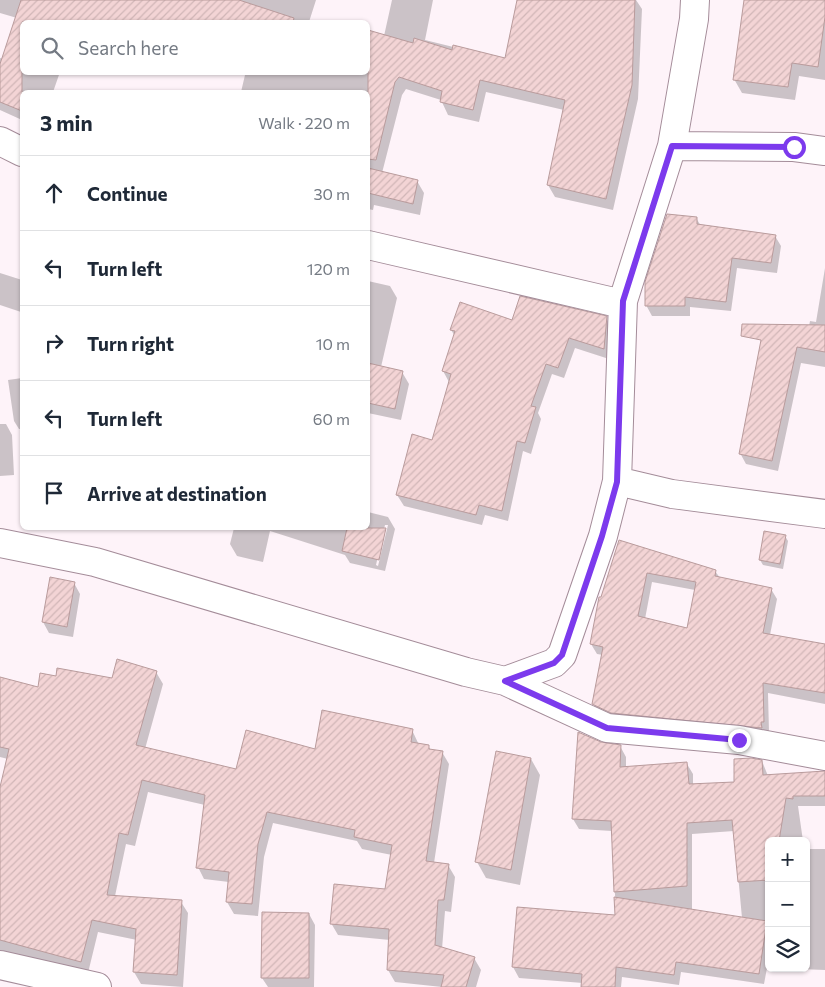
<!DOCTYPE html>
<meta charset="utf-8">
<style>
body{margin:0;font-family:Commissioner,sans-serif;background:#f6f6f7;color:#1f2937}
.controls{position:absolute;right:15px;bottom:15px;display:grid;overflow:hidden;border-radius:8px;box-shadow:0 1px 4px #0004}
.controls button{width:45px;height:45px;display:grid;place-items:center;padding:0;border:0;border-bottom:1px solid #e0e1e3;background:#fff;color:#1f2937;font:25px sans-serif}
.stop{position:absolute;width:15px;height:15px;margin:-11px;border:4px solid #7c3aed;border-radius:50%;background:#fff}
.stop.end{background:#7c3aed;border-color:#fff;box-shadow:0 1px 5px #0008}
.list{margin:0;padding:0;list-style:none}
h2{display:flex;justify-content:space-between;align-items:center;height:65px;margin:0;padding:0 20px;font-size:21px}
h2 small{font-size:16px;font-weight:400;color:#747a83}
.list li{display:grid;grid-template-columns:32px 1fr auto;gap:15px;align-items:center;box-sizing:border-box;height:75px;padding:0 20px;border-top:1px solid #e0e1e3}
.list b{display:block;font-size:19px;white-space:nowrap}
.list em{font-size:16px;font-style:normal;color:#747a83}
.icon{flex:none;width:28px;height:28px;fill:none;stroke:currentColor;stroke-width:2;stroke-linecap:round;stroke-linejoin:round}
.map{position:relative;flex:none;width:825px;height:987px;overflow:hidden}
.search{position:absolute;background:#fff;box-shadow:0 1px 4px #0004;left:20px;top:20px;width:350px;height:55px;display:flex;align-items:center;gap:12px;box-sizing:border-box;padding:0 18px;border-radius:8px;color:#747a83;font-size:19px}
.panel{position:absolute;background:#fff;box-shadow:0 1px 4px #0004;left:20px;top:90px;width:350px;height:440px;border-radius:8px}
.map>svg:first-child{display:block}
.shadow{fill:#0003;fill-rule:evenodd}
.building{fill:url(#building-hatch);stroke:#b99b9c;fill-rule:evenodd}
.lines{fill:none;stroke-linecap:round;stroke-linejoin:round}
.street-casing{stroke:#a48c99;stroke-width:30}
.street{stroke:#fff;stroke-width:28}
.route{stroke:#7c3aed;stroke-width:6}
</style>
<div class="map">
<svg width="825" height="987" viewBox="0 0 825 987">
<defs>
<pattern id="building-hatch" width="6" height="6" patternUnits="userSpaceOnUse" patternTransform="scale(1.25)"><rect width="6" height="6" fill="#f3d4d5"/><path d="M-1 1l2-2M0 6l6-6M5 7l2-2" fill="none" stroke="#d1b6b7"/></pattern>
</defs>
<rect width="100%" height="100%" fill="#fef3f9"/>
<path class="shadow" d="M 0,0 L 316,0 L 309,22 L 22,22 L 22,72 L 60,72 L 53,92 L 22,92 L 22,120 L 0,110 L 0,58 L 3,59 L 17,18 L 0,13 Z
M 392,0 L 433,0 L 425,40 L 506,60 L 518,0 L 636,0 L 642,9 L 638,99 L 613,210 L 555,197 L 548,185 L 564,110 L 486,92 L 479,122 L 448,115 L 441,100 L 406,89 L 402,95 L 382,173 L 417,181 L 424,193 L 420,215 L 374,205 L 373,210 L 368,209 L 368,92 L 241,92 L 245,75 L 238,72 L 368,72 L 368,32 L 384,36 Z
M 745,0 L 825,0 L 825,80 L 799,76 L 795,100 L 742,93 L 734,79 Z
M 696,218 L 701,226 L 775,236 L 781,246 L 777,273 L 737,268 L 731,311 L 690,307 L 690,316 L 652,316 L 646,305 Z
M 825,268 L 825,367 L 801,363 L 778,471 L 746,464 L 740,453 L 758,372 L 809,326 L 810,321 L 816,322 Z
M 0,273 L 22,280 L 21,312 L 0,305 Z
M 368,281 L 390,286 L 397,298 L 381,367 L 402,372 L 409,384 L 401,420 L 368,413 Z
M 606,318 L 612,328 L 609,359 L 575,348 L 564,378 L 552,374 L 538,413 L 541,419 L 531,454 L 523,451 L 508,521 L 485,515 L 482,525 L 404,506 L 397,495 L 433,441 L 449,382 L 443,371 L 455,336 L 451,330 L 513,322 Z
M 22,378 L 22,429 L 19,429 L 14,421 L 8,380 Z
M 0,424 L 6,424 L 12,435 L 14,475 L 0,476 Z
M 368,512 L 388,517 L 395,529 L 385,571 L 350,563 L 345,555 L 270,531 L 263,562 L 237,556 L 230,544 L 234,528 L 368,528 ZM 385,525 L 388,525 L 378,566 L 376,565 Z
M 785,536 L 788,541 L 783,569 L 763,565 L 760,560 Z
M 620,541 L 715,571 L 720,578 L 771,589 L 777,599 L 770,635 L 825,645 L 825,704 L 768,693 L 769,732 L 599,714 L 593,703 L 603,655 L 597,654 L 591,644 ZM 652,582 L 695,590 L 688,629 L 645,619 Z
M 74,583 L 80,594 L 73,637 L 49,633 L 43,622 Z
M 156,672 L 163,684 L 145,749 L 237,770 L 412,730 L 419,745 L 428,746 L 431,750 L 442,752 L 449,764 L 434,863 L 448,865 L 455,877 L 451,912 L 445,911 L 442,949 L 474,958 L 481,970 L 476,987 L 442,987 L 395,982 L 388,970 L 390,940 L 338,935 L 331,923 L 386,890 L 392,855 L 362,849 L 357,841 L 273,823 L 264,857 L 258,916 L 234,914 L 227,902 L 229,882 L 204,879 L 198,867 L 205,805 L 148,792 L 135,846 L 126,844 L 115,896 L 181,902 L 188,913 L 183,987 L 141,984 L 134,972 L 137,940 L 98,932 L 88,973 L 0,950 L 0,793 L 8,759 L 0,757 L 0,679 L 39,688 L 57,678 L 112,680 Z
M 600,744 L 620,746 L 626,757 L 626,768 L 687,764 L 693,774 L 693,785 L 736,783 L 762,761 L 768,776 L 825,772 L 825,806 L 798,806 L 803,841 L 769,841 L 769,968 L 767,968 L 764,984 L 681,972 L 679,985 L 622,977 L 621,987 L 583,987 L 583,983 L 519,978 L 513,967 L 518,908 L 616,916 L 612,831 L 579,829 L 573,819 ZM 734,831 L 742,918 L 692,910 L 692,834 Z
M 531,759 L 540,775 L 520,885 L 486,878 L 477,862 Z
M 806,849 L 825,849 L 825,970 L 774,968 L 806,968 Z
M 309,914 L 315,925 L 314,987 L 268,987 L 262,978 Z"/>
<path class="building" d="M 21,0 L 239,0 L 294,18 L 293,22 L 22,22 L 22,111 L 0,102 L 0,64 Z
M 517,0 L 635,0 L 632,85 L 606,199 L 547,185 L 565,100 L 480,80 L 473,110 L 440,102 L 442,91 L 399,77 L 395,82 L 376,160 L 368,159 L 368,30 L 413,43 L 414,38 L 452,50 L 453,45 L 505,58 Z
M 744,0 L 825,0 L 825,17 L 818,67 L 792,63 L 788,87 L 733,80 Z
M 368,168 L 418,180 L 413,204 L 368,193 Z
M 667,214 L 697,217 L 697,224 L 776,235 L 771,263 L 732,258 L 726,302 L 685,297 L 685,306 L 645,306 L 645,282 Z
M 520,296 L 607,316 L 604,349 L 569,338 L 558,368 L 546,364 L 531,406 L 536,407 L 525,443 L 517,441 L 502,511 L 479,505 L 476,515 L 396,495 L 412,434 L 432,440 L 451,374 L 442,371 L 455,331 L 450,330 L 460,302 L 512,320 Z
M 742,324 L 825,325 L 825,352 L 797,347 L 772,461 L 739,454 L 761,340 L 741,336 Z
M 368,363 L 403,371 L 395,409 L 368,403 Z
M 347,528 L 386,528 L 379,560 L 342,551 Z
M 764,531 L 786,535 L 780,564 L 759,560 Z
M 619,540 L 716,570 L 715,576 L 772,588 L 763,633 L 825,644 L 825,693 L 763,683 L 764,722 L 761,722 L 762,728 L 611,713 L 592,704 L 603,647 L 590,644 L 599,597 L 601,597 ZM 647,573 L 696,582 L 687,628 L 638,616 Z
M 50,577 L 75,582 L 67,627 L 42,622 Z
M 117,659 L 157,671 L 136,745 L 236,769 L 246,730 L 315,749 L 322,710 L 413,729 L 411,742 L 429,745 L 429,749 L 443,751 L 426,861 L 449,864 L 444,900 L 438,900 L 435,945 L 475,957 L 466,987 L 441,987 L 444,975 L 387,970 L 389,929 L 330,924 L 334,884 L 385,889 L 392,845 L 354,837 L 355,830 L 267,812 L 258,844 L 252,904 L 226,902 L 229,872 L 196,868 L 205,795 L 142,780 L 128,835 L 119,833 L 107,895 L 182,900 L 177,975 L 133,972 L 136,929 L 92,920 L 81,962 L 0,940 L 0,787 L 9,749 L 0,747 L 0,677 L 38,687 L 40,673 L 56,676 L 57,668 L 112,678 Z
M 578,732 L 601,742 L 621,745 L 620,767 L 687,762 L 689,784 L 734,782 L 734,759 L 751,758 L 762,760 L 763,775 L 825,771 L 825,796 L 793,796 L 793,799 L 786,798 L 779,841 L 769,841 L 769,880 L 738,882 L 732,820 L 687,823 L 687,886 L 614,892 L 611,821 L 572,819 Z
M 496,751 L 531,758 L 511,870 L 475,862 Z
M 614,897 L 767,921 L 759,974 L 676,962 L 674,975 L 616,967 L 615,987 L 581,987 L 582,974 L 512,967 L 517,907 L 615,915 Z
M 262,912 L 309,913 L 309,978 L 261,978 Z"/>
<g class="lines">
<g class="street-casing">
<path id="street" d="M 0,141 L 22,152
M 672,146 L 794,147 L 825,151
M 368,245 L 618,303 L 623,301
M 617,481 L 623,301 L 672,146 L 694,19 L 695,0
M 0,543 L 95,562 L 466,672 L 505,681 L 554,663 L 562,655 L 603,536 L 617,481 L 672,494 L 825,514
M 505,681 L 607,728 L 739,740 L 825,756
M 0,965 L 97,987"/>
</g>
<use href="#street" class="street"/>
</g>
<g class="lines">
<path class="route" d="M 739,740 L 607,728 L 505,681 L 554,663 L 562,655 L 602,536 L 617,482 L 623,301 L 672,146 L 794,147"/>
</g>
</svg>
<div class="controls">
<button>+</button>
<button>−</button>
<button><svg class="icon" aria-label="layers" viewBox="0 0 24 24"><path d="M12 4l9 5-9 5-9-5zM3 14l9 5 9-5"/></svg></button>
</div>
<div class="stop" style="left:794px;top:147px"></div>
<div class="stop end" style="left:739px;top:740px"></div>
<div class="search"><svg class="icon" aria-label="search" viewBox="0 0 24 24"><circle cx="10" cy="10" r="6"/><path d="M15 15l6 6"/></svg>Search here</div>
<section class="panel">
<h2>3 min<small>Walk · 220 m</small></h2>
<ul class="list">
<li><svg class="icon" aria-label="ahead" viewBox="0 0 24 24"><path d="M12 20V5M6 11l6-6 6 6"/></svg><div><b>Continue</b></div><em>30 m</em></li>
<li><svg class="icon" aria-label="left" viewBox="0 0 24 24"><path d="M17 20v-9H6M10 6l-5 5 5 5"/></svg><div><b>Turn left</b></div><em>120 m</em></li>
<li><svg class="icon" aria-label="right" viewBox="0 0 24 24"><path d="M7 20v-9h11M14 6l5 5-5 5"/></svg><div><b>Turn right</b></div><em>10 m</em></li>
<li><svg class="icon" aria-label="left" viewBox="0 0 24 24"><path d="M17 20v-9H6M10 6l-5 5 5 5"/></svg><div><b>Turn left</b></div><em>60 m</em></li>
<li><svg class="icon" aria-label="arrive" viewBox="0 0 24 24"><path d="M6 21V4h12l-3 4 3 4H6"/></svg><div><b>Arrive at destination</b></div></li>
</ul>
</section>
</div>
